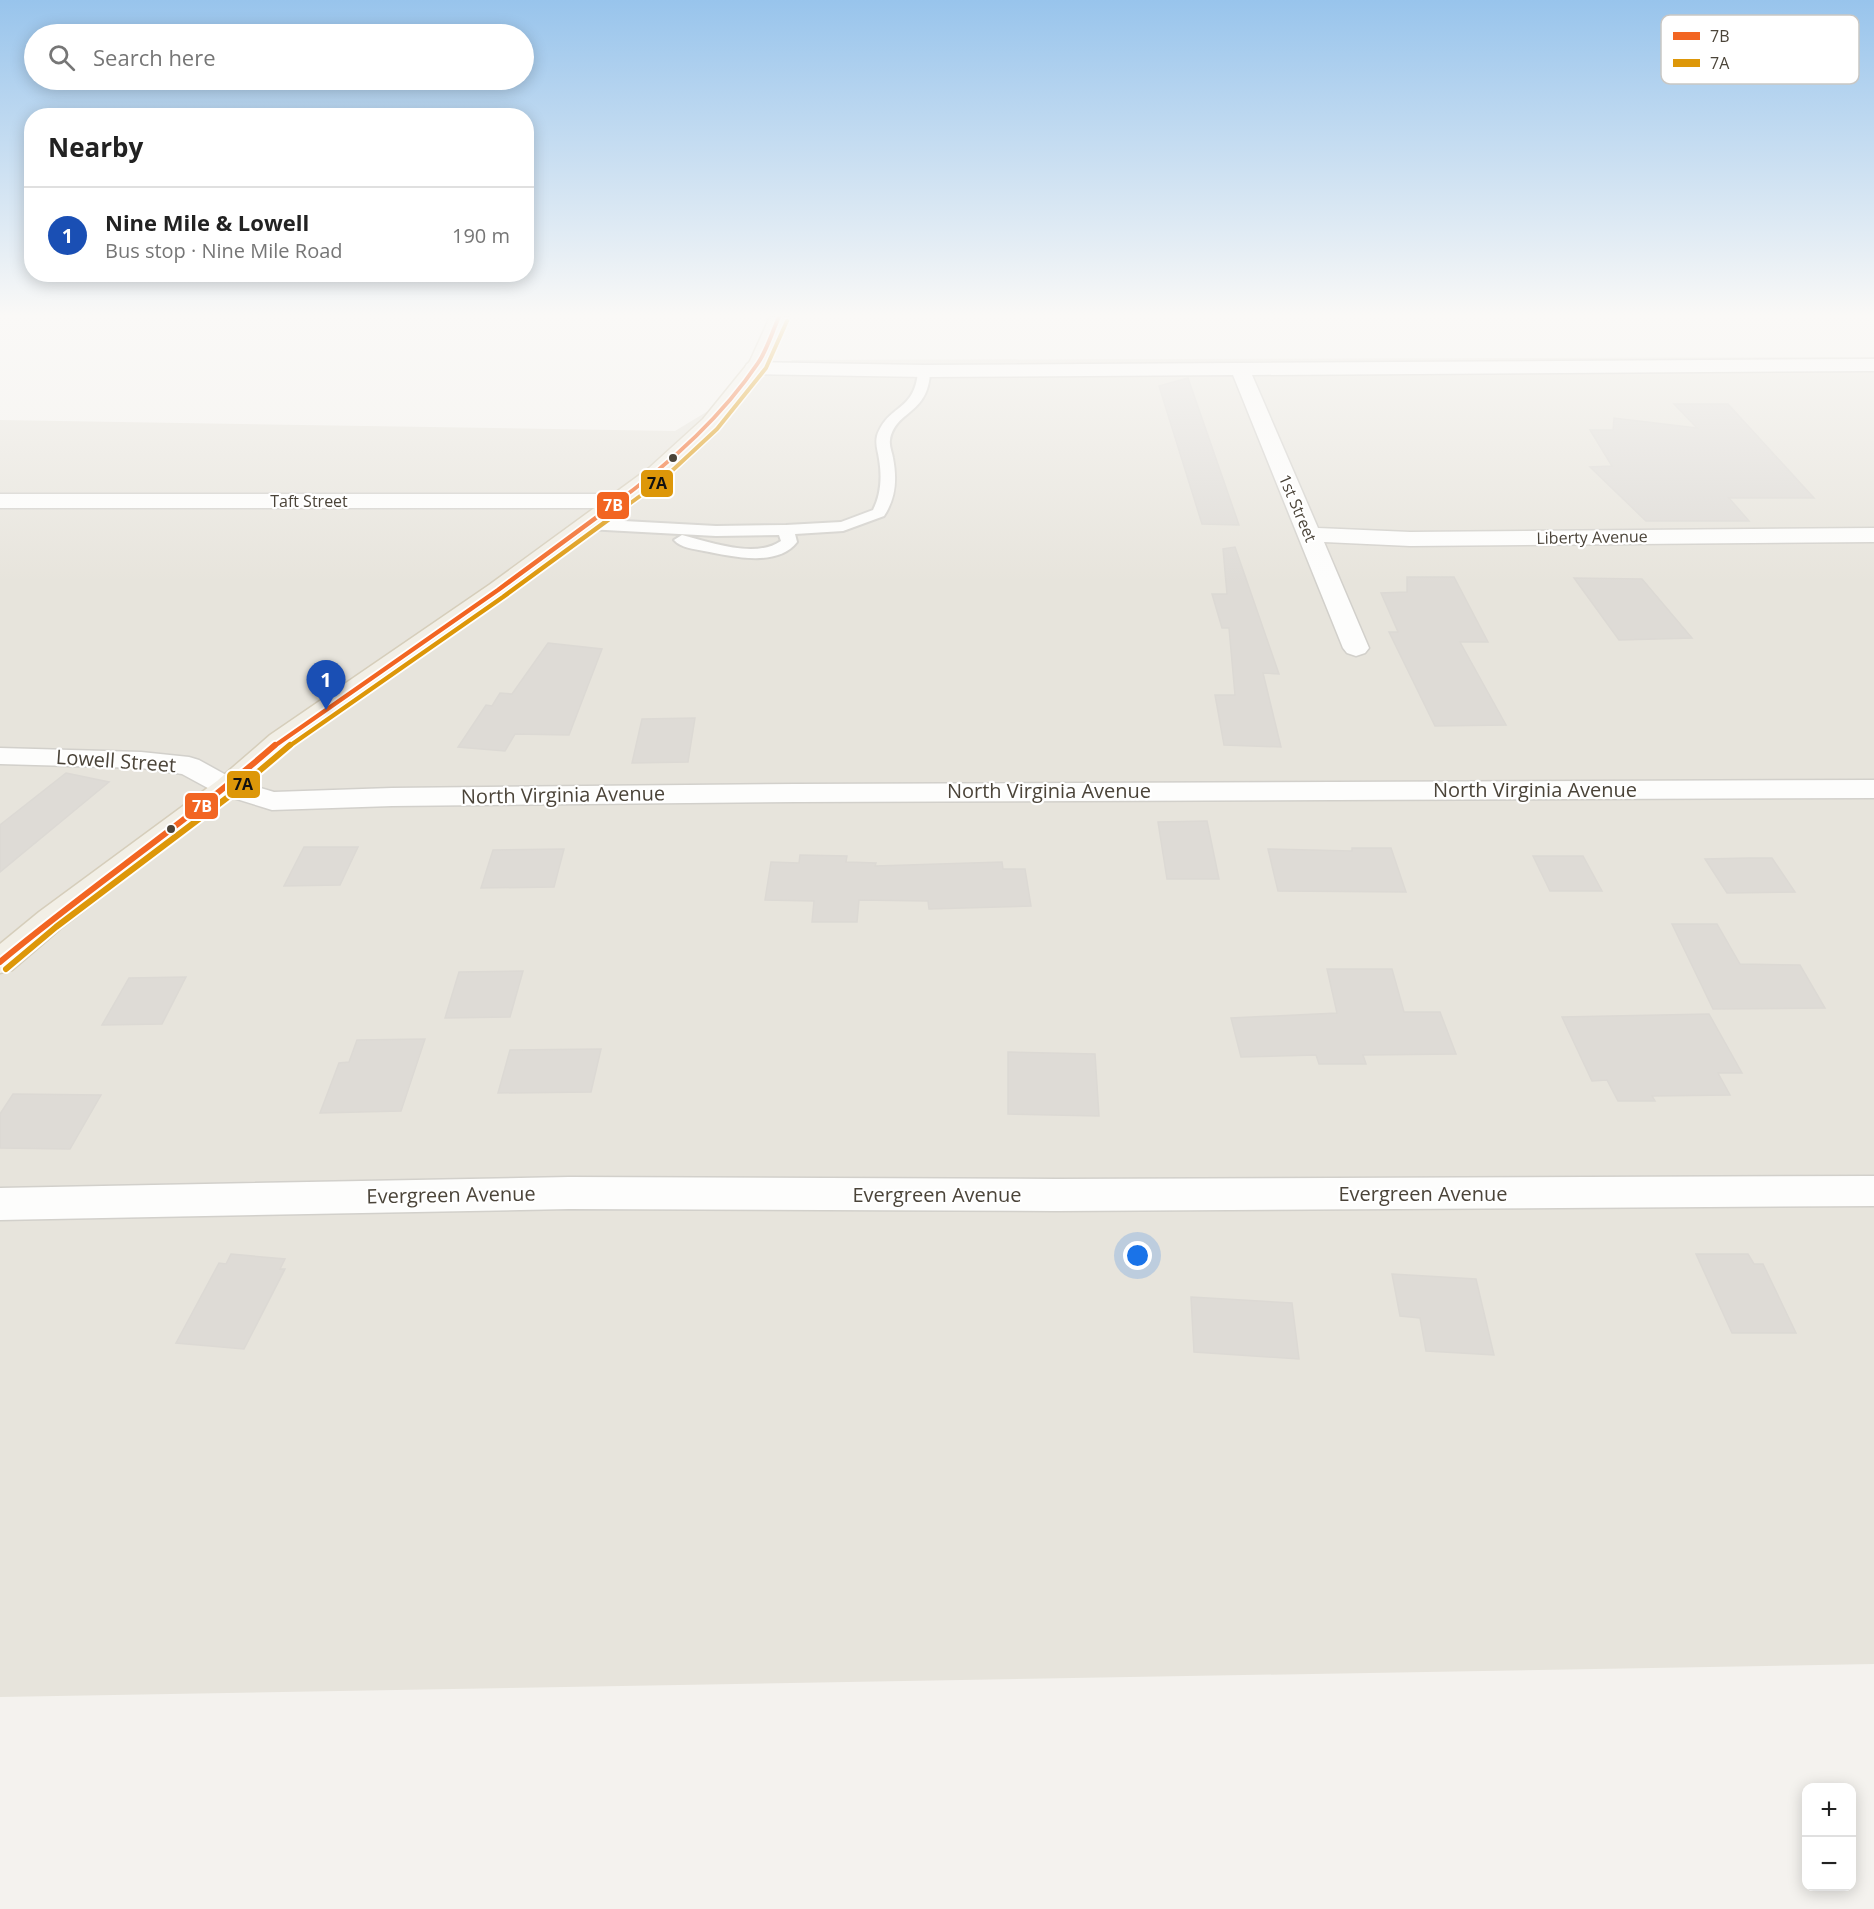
<!DOCTYPE html>
<meta charset="utf-8">
<style>
body{margin:0;font-family:"Open Sans",sans-serif;background:#f2f2f2;color:#222}
.controls{position:absolute;right:18px;bottom:18px;display:grid;overflow:hidden;border-radius:12px;box-shadow:0 3px 15px #0003}
.controls button{width:54px;height:54px;display:grid;place-items:center;padding:0;border:0;border-bottom:2px solid #e0e0e0;background:#fff;color:#222;font:30px sans-serif}
.you{position:absolute;left:1138px;top:1256px;width:21px;height:21px;margin:-15px;border:4px solid #fff;border-radius:50%;background:#1a73e8;box-shadow:0 0 0 9px #1a73e833}
.badge{display:grid;place-items:center;width:39px;height:39px;border-radius:50%;background:#111827;color:#fff;font-size:20px;font-weight:700}
.pin{position:absolute;translate:-50% -50px;filter:drop-shadow(0 2px 3px #0008)}
.pin::after{content:'';position:absolute;top:32px;width:21px;height:18px;background:inherit;clip-path:polygon(0 0,100% 0,50% 100%)}
.list{margin:0;padding:0;list-style:none}
h2{display:flex;justify-content:space-between;align-items:center;height:78px;margin:0;padding:0 24px;font-size:26px}
h2 small{font-size:20px;font-weight:400;color:#767676}
.list li{display:grid;grid-template-columns:39px 1fr auto;gap:18px;align-items:center;box-sizing:border-box;height:96px;padding:0 24px;border-top:2px solid #e0e0e0}
.list b{display:block;font-size:22px;white-space:nowrap}
.list p{margin:0;font-size:20px;white-space:nowrap;color:#767676}
.list em{font-size:20px;font-style:normal;color:#767676}
.icon{flex:none;width:33px;height:33px;fill:none;stroke:currentColor;stroke-width:2;stroke-linecap:round;stroke-linejoin:round}
.map{position:relative;flex:none;width:1874px;height:1909px;overflow:hidden}
.search{position:absolute;background:#fff;box-shadow:0 3px 15px #0003;left:24px;top:24px;width:510px;height:66px;display:flex;align-items:center;gap:15px;box-sizing:border-box;padding:0 21px;border-radius:33px;color:#767676;font-size:22px}
.panel{position:absolute;background:#fff;box-shadow:0 3px 15px #0003;left:24px;top:108px;width:510px;height:174px;border-radius:24px}
.map>svg:first-child{display:block}
.residential{fill:#e7e4dc}
.building{fill:#dedbd6;stroke:#dcd9d4;stroke-width:1.5}
.lines{fill:none;stroke-linecap:round;stroke-linejoin:round}
.service-casing{stroke:#d2d0cb;stroke-width:4}
.minor-casing{stroke:#d2d0cb;stroke-width:3}
.primary-casing{stroke:#d6cebb;stroke-width:3}
.service{fill:#fdfdfc;fill-rule:evenodd}
.minor{fill:#fdfdfc;fill-rule:evenodd}
.primary{fill:#f2efe6;fill-rule:evenodd}
.bus-1-far2-casing{stroke:#fff;stroke-width:7}
.bus-1-far1-casing{stroke:#fff;stroke-width:8}
.bus-1-casing{stroke:#fff;stroke-width:10}
.bus-2-far2-casing{stroke:#fff;stroke-width:7}
.bus-2-far1-casing{stroke:#fff;stroke-width:8}
.bus-2-casing{stroke:#fff;stroke-width:10}
.bus-1-far2{stroke:#f26522;stroke-width:4}
.bus-1-far1{stroke:#f26522;stroke-width:4.5}
.bus-1{stroke:#f26522;stroke-width:6}
.bus-2-far2{stroke:#dd9709;stroke-width:4}
.bus-2-far1{stroke:#dd9709;stroke-width:4.5}
.bus-2{stroke:#dd9709;stroke-width:6}
.bus-dot{fill:#4b4439;stroke:#fff;stroke-width:2}
.labels{text-anchor:middle;stroke-width:4.5;stroke-linejoin:round;paint-order:stroke}
.far-street-label{font-size:16px;fill:#4b4439;stroke:#fff}
.street-label{font-size:20px;fill:#4b4439;stroke:#fff}
.key{fill:#fff;stroke:#c9c7c4;stroke-width:1.5}
.key-label{font-size:16px;fill:#4b4439}
.line-badge{stroke:#fff;stroke-width:2}
.badge-label{font-size:16px;text-anchor:middle;font-weight:bold;fill:#fff}
.pale-badge-label{font-size:16px;text-anchor:middle;font-weight:bold;fill:#111}
</style>
<div class="map">
<svg width="1874" height="1909" viewBox="0 0 1874 1909">
<rect width="100%" height="100%" fill="#f4f2ee"/>
<path class="residential" d="M 1874,357 L 1874,1664 L 0,1697 L 0,420 L 675,431 L 792,360 Z"/>
<path class="building" d="M 1188,378 L 1239,525 L 1202,524 L 1159,386 Z
M 1674,404 L 1728,404 L 1814,498 L 1729,498 L 1749,521 L 1646,521 L 1590,467 L 1612,466 L 1590,430 L 1613,430 L 1614,418 L 1697,428 Z
M 1235,547 L 1279,674 L 1263,673 L 1281,747 L 1224,745 L 1215,695 L 1235,695 L 1229,628 L 1222,628 L 1212,594 L 1227,594 L 1223,549 Z
M 1407,577 L 1454,577 L 1488,642 L 1460,642 L 1506,725 L 1435,726 L 1389,632 L 1398,632 L 1381,593 L 1407,592 Z
M 1574,578 L 1642,579 L 1692,638 L 1619,640 Z
M 548,643 L 602,649 L 569,735 L 515,734 L 505,751 L 458,747 L 486,705 L 492,706 L 500,693 L 512,694 Z
M 695,718 L 688,762 L 632,763 L 642,719 Z
M 66,773 L 109,782 L 0,872 L 0,825 Z
M 1207,821 L 1219,879 L 1167,879 L 1158,822 Z
M 304,847 L 358,847 L 340,885 L 284,886 Z
M 1352,848 L 1391,848 L 1406,892 L 1278,891 L 1268,849 L 1352,851 Z
M 564,849 L 554,887 L 481,888 L 493,850 Z
M 800,855 L 847,856 L 846,862 L 876,863 L 875,866 L 1002,862 L 1003,869 L 1025,869 L 1031,906 L 929,909 L 928,901 L 859,900 L 857,922 L 812,922 L 814,901 L 765,900 L 771,862 L 799,863 Z
M 1533,856 L 1583,856 L 1602,891 L 1550,891 Z
M 1750,858 L 1772,858 L 1795,892 L 1727,893 L 1705,859 Z
M 1672,924 L 1717,924 L 1740,964 L 1800,965 L 1825,1008 L 1713,1009 Z
M 1327,969 L 1392,969 L 1404,1012 L 1440,1012 L 1456,1054 L 1363,1055 L 1366,1064 L 1319,1064 L 1316,1055 L 1241,1057 L 1231,1018 L 1337,1013 Z
M 523,971 L 510,1017 L 445,1018 L 459,972 Z
M 186,977 L 162,1024 L 102,1025 L 129,978 Z
M 1709,1014 L 1742,1073 L 1718,1073 L 1730,1095 L 1652,1096 L 1655,1101 L 1618,1101 L 1607,1080 L 1592,1081 L 1562,1017 Z
M 425,1039 L 401,1111 L 320,1113 L 339,1063 L 349,1062 L 357,1040 Z
M 601,1049 L 591,1092 L 498,1093 L 510,1050 Z
M 1008,1052 L 1095,1054 L 1099,1116 L 1008,1114 Z
M 13,1094 L 101,1095 L 70,1149 L 0,1148 L 0,1114 Z
M 231,1254 L 285,1259 L 280,1269 L 285,1269 L 244,1349 L 176,1343 L 219,1263 L 226,1264 Z
M 1696,1254 L 1748,1254 L 1754,1264 L 1763,1264 L 1796,1333 L 1732,1333 Z
M 1392,1274 L 1476,1279 L 1494,1355 L 1426,1351 L 1420,1318 L 1400,1316 Z
M 1191,1297 L 1292,1303 L 1299,1359 L 1194,1352 Z"/>
<g class="lines">
<g class="service-casing">
<path id="service" d="M 924,367 L 930,371 C 929,415 895,410 890,440 C 889,446 892,452 893,458 C 897,479 896,498 884,516 L 843,531 L 795,534 L 797,542 C 777,568 731,556 704,551 C 694,549 681,548 674,540 L 682,535 C 710,542 755,559 781,541 L 779,535 L 716,536 L 587,529 L 579,524 L 587,519 L 716,526 L 786,525 L 841,522 L 873,510 C 881,494 882,477 879,459 C 878,451 875,445 877,436 C 888,404 915,412 918,371 Z"/>
</g>
<g class="minor-casing">
<path id="minor" d="M 1874,359 L 1874,371 L 1252,375 L 1318,528 L 1410,532 L 1874,528 L 1874,542 L 1410,546 L 1324,542 L 1369,648 L 1365,653 L 1356,656 L 1347,653 L 1343,648 L 1233,375 L 924,377 L 754,374 L 747,372 L 745,368 L 747,364 L 754,362 L 924,365 Z
M 0,494 L 619,494 L 627,496 L 630,501 L 627,506 L 619,508 L 0,508 Z
M 0,748 L 141,752 L 189,757 L 199,760 L 237,781 L 274,792 L 392,788 L 796,784 L 1874,780 L 1874,798 L 796,802 L 392,806 L 272,810 L 217,793 L 182,774 L 141,768 L 0,764 Z
M 1874,1176 L 1874,1206 L 1056,1211 L 569,1209 L 0,1220 L 0,1188 L 569,1177 L 1056,1179 Z"/>
</g>
<g class="primary-casing">
<path id="primary" d="M 770,317 L 788,317 L 766,366 L 717,427 L 665,478 L 507,595 L 290,747 L 237,793 L 61,928 L 12,970 L 0,973 L 0,944 L 39,912 L 217,781 L 270,735 L 489,585 L 649,468 L 703,419 L 750,361 Z"/>
</g>
<use href="#service" class="service"/>
<use href="#minor" class="minor"/>
<use href="#primary" class="primary"/>
<g class="bus-1-far2-casing">
<path id="bus-1-far2" d="M 610,507 C 666,467 719,421 758,363 C 767,350 772,332 779,317"/>
</g>
<g class="bus-1-far1-casing">
<path id="bus-1-far1" d="M 273,747 L 498,590 L 612,506"/>
</g>
<g class="bus-1-casing">
<path id="bus-1" d="M 0,962 C 90,887 187,822 275,745"/>
</g>
<g class="bus-2-far2-casing">
<path id="bus-2-far2" d="M 625,507 L 662,480 L 717,429 L 766,368 L 787,321"/>
</g>
<g class="bus-2-far1-casing">
<path id="bus-2-far1" d="M 288,747 L 503,597 L 627,506"/>
</g>
<g class="bus-2-casing">
<path id="bus-2" d="M 6,969 L 56,927 L 232,794 L 290,745"/>
</g>
<use href="#bus-1-far2" class="bus-1-far2"/>
<use href="#bus-1-far1" class="bus-1-far1"/>
<use href="#bus-1" class="bus-1"/>
<use href="#bus-2-far2" class="bus-2-far2"/>
<use href="#bus-2-far1" class="bus-2-far1"/>
<use href="#bus-2" class="bus-2"/>
</g>
<linearGradient id="sky" x2="0" y2="1"><stop stop-color="#98c4ec"/><stop offset="0.54" stop-color="#faf9f7"/><stop offset="1" stop-color="#faf9f7" stop-opacity="0"/></linearGradient>
<rect width="1874" height="584" fill="url(#sky)"/>
<g class="bus-dot">
<circle cx="673" cy="458" r="5"/>
<circle cx="171" cy="829" r="5"/>
</g>
<g class="labels">
<g class="far-street-label">
<text x="309" y="507">Taft Street</text>
<text transform="translate(1298 508) rotate(67)" y="6">1st Street</text>
<text transform="translate(1592 537) rotate(-1)" y="6">Liberty Avenue</text>
</g>
<g class="street-label">
<text transform="translate(116 761) rotate(4)" y="7">Lowell Street</text>
<text x="1535" y="797">North Virginia Avenue</text>
<text x="1049" y="798">North Virginia Avenue</text>
<text transform="translate(563 795) rotate(-1)" y="7">North Virginia Avenue</text>
<text x="1423" y="1201">Evergreen Avenue</text>
<text transform="translate(451 1195) rotate(-1)" y="7">Evergreen Avenue</text>
<text x="937" y="1202">Evergreen Avenue</text>
</g>
</g>
<rect x="1661" y="15" width="198" height="69" rx="9" class="key"/>
<rect x="1673" y="32" width="27" height="8" fill="#f26522"/>
<rect x="1673" y="59" width="27" height="8" fill="#dd9709"/>
<g class="key-label">
<text x="1710" y="42">7B</text>
<text x="1710" y="69">7A</text>
</g>
<g class="line-badge">
<rect x="640" y="469" width="34" height="29" rx="6" fill="#dd9709"/>
<rect x="596" y="491" width="34" height="29" rx="6" fill="#f26522"/>
<rect x="226" y="770" width="35" height="29" rx="6" fill="#dd9709"/>
<rect x="184" y="792" width="35" height="28" rx="6" fill="#f26522"/>
</g>
<g class="badge-label">
<text x="613" y="511">7B</text>
<text x="202" y="812">7B</text>
</g>
<g class="pale-badge-label">
<text x="657" y="489">7A</text>
<text x="243" y="790">7A</text>
</g>
</svg>
<div class="controls">
<button>+</button>
<button>−</button>
</div>
<div class="you"></div>
<div class="pin badge" style="left:326px;top:710px;background:#1a4fb4">1</div>
<div class="search"><svg class="icon" aria-label="search" viewBox="0 0 24 24"><circle cx="10" cy="10" r="6"/><path d="M15 15l6 6"/></svg>Search here</div>
<section class="panel">
<h2>Nearby<small></small></h2>
<ul class="list">
<li><span class="badge" style="background:#1a4fb4">1</span><div><b>Nine Mile &amp; Lowell</b><p>Bus stop · Nine Mile Road</p></div><em>190 m</em></li>
</ul>
</section>
</div>
